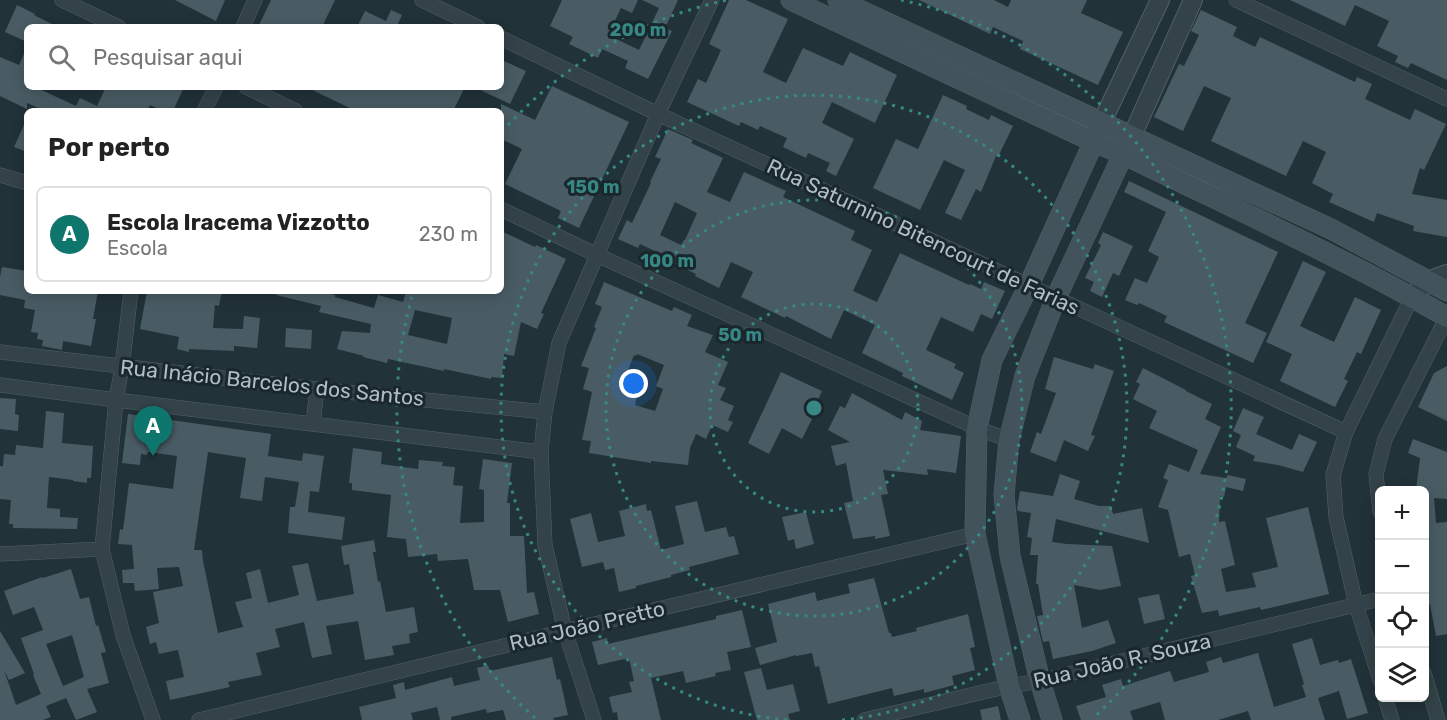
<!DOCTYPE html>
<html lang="pt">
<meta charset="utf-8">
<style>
body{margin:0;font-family:Rubik,sans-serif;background:#f6f6f6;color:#222}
.controls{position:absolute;right:18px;bottom:18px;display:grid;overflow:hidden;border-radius:9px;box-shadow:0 3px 15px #0003}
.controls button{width:54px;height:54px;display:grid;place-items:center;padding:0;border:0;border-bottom:2px solid #e0e0e0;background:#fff;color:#222;font:30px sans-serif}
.you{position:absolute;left:634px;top:384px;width:21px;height:21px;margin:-15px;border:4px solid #fff;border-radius:50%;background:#1a73e8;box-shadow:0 0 0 9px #1a73e833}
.badge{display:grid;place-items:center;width:39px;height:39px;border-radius:50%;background:#0f766e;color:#fff;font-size:20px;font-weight:700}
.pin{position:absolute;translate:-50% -50px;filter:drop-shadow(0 2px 3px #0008)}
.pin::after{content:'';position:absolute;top:32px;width:21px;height:18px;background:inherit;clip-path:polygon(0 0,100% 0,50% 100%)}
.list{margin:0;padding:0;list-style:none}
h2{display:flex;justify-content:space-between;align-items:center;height:78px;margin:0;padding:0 24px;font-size:26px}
h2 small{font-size:20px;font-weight:400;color:#767676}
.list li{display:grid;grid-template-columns:39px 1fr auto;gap:18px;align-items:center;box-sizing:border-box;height:96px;margin:0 12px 12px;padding:0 12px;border:2px solid #e0e0e0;border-radius:9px}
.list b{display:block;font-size:22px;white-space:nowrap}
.list p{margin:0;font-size:20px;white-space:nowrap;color:#767676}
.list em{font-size:20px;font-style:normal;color:#767676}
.icon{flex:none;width:33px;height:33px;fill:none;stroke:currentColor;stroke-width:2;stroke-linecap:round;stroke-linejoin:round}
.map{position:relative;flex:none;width:1447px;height:720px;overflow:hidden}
.search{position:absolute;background:#fff;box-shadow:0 3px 15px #0003;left:24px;top:24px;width:480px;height:66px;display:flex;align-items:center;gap:15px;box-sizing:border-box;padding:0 21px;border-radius:9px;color:#767676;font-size:22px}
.panel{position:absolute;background:#fff;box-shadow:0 3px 15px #0003;left:24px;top:108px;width:480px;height:186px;border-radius:9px}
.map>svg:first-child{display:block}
.building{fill:#495c64;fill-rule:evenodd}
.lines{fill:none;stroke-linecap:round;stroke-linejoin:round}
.minor-casing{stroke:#526166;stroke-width:15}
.tertiary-casing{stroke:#526166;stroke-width:20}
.secondary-casing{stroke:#526166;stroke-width:21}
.minor{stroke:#344349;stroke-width:14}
.tertiary{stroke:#344349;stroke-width:18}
.secondary{stroke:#42535c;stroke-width:20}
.ring{fill:none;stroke:#378884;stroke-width:3;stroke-dasharray:3 6}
.labels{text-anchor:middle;stroke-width:6;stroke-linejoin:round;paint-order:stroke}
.street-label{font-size:21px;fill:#afbec5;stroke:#1a282d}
.centre{fill:#378884;stroke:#1a282d;stroke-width:3}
.ring-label{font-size:18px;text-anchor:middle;font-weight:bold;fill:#378884;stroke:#1a282d;stroke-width:6;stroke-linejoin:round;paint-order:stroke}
</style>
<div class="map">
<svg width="1447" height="720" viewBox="0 0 1447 720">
<rect width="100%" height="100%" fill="#213238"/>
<path class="building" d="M 175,0 L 225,0 L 216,21 Z
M 271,0 L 335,0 L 322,27 L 258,27 Z
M 562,0 L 638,0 L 632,13 L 621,8 L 608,35 L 639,50 L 659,8 L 642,0 L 678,0 L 665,28 L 672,31 L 648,79 L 625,68 L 628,61 L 602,49 L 598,58 L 569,44 L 573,37 L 550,26 Z
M 729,0 L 746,0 L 788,19 L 763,72 L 786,83 L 803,48 L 843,66 L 850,52 L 897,75 L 875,123 L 832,102 L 822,123 L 854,139 L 836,176 L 826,171 L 830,163 L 808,153 L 806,158 L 783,147 L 787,138 L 760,126 L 758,130 L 741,122 L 739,126 L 687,102 L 698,79 L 706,83 L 721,50 L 709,44 Z
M 919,0 L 994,0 L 1008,7 L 1011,0 L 1087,0 L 1081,13 L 1123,32 L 1098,85 L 1020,49 L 1023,41 L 993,27 L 990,34 Z
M 1290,0 L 1447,0 L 1447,80 L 1411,63 L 1408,68 L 1395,62 L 1398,56 L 1377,46 L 1389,21 L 1355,5 L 1345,26 Z
M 17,5 L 35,14 L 34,15 L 58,27 L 27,27 L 27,42 L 5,32 Z
M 391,10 L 402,15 L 397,26 L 399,27 L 357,27 L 365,11 L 386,21 Z
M 1201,10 L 1237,27 L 1233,36 L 1255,47 L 1260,37 L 1355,82 L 1357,77 L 1372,84 L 1365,99 L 1410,120 L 1415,109 L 1446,124 L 1424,170 L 1420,168 L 1412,194 L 1447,200 L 1447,237 L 1413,231 L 1414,226 L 1377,213 L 1374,222 L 1329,202 L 1333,194 L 1312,183 L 1326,152 L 1303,141 L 1286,176 L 1211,141 L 1231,98 L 1204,86 L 1183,131 L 1154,117 L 1179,64 L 1184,66 L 1199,35 L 1191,31 Z
M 27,47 L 27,87 L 35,87 L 76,106 L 80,98 L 97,106 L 106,87 L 184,87 L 173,111 L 163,111 L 150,105 L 147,111 L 45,111 L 27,103 L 27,109 L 0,96 L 0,57 L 19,65 Z
M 504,61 L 526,71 L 510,104 L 474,87 L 501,87 L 501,68 Z
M 552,86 L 629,122 L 579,228 L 558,218 L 561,211 L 505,184 L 522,149 L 501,139 L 501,104 L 535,120 Z
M 306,87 L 465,87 L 453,111 L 356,111 Z
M 943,95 L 967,106 L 966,109 L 989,120 L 991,115 L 1013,126 L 998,157 L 996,156 L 981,192 L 976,189 L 961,220 L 945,213 L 965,170 L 944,160 L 920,210 L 873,188 L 896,139 L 918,149 Z
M 27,118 L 27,152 L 14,147 Z
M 668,129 L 693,140 L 691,143 L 723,158 L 707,192 L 730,202 L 744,172 L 786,191 L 783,197 L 855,231 L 851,240 L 872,250 L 853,291 L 877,302 L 900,253 L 969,285 L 970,284 L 981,289 L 984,282 L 1005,291 L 992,319 L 981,314 L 973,332 L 941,317 L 926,350 L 956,364 L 954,368 L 964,373 L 952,400 L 902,376 L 903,373 L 862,353 L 875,325 L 844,310 L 831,339 L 786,316 L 785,318 L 741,297 L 753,272 L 731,262 L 719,288 L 695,276 L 696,274 L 673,263 L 674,260 L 640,244 L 638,248 L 618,239 L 627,220 L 632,223 L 651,183 L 650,182 L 661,159 L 655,157 ZM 675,202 L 697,213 L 685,240 L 684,240 L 681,245 L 660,235 Z
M 1129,181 L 1278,252 L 1245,323 L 1267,333 L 1253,363 L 1164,322 L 1167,316 L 1139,303 L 1137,305 L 1125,300 L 1135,278 L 1147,283 L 1159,257 L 1148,251 L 1166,212 L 1124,192 Z
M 501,231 L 535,247 L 536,245 L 566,259 L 541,313 L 544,314 L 537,329 L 521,322 L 514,356 L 504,354 L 502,378 L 491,377 L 491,379 L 444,369 L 444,371 L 388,359 L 387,363 L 363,357 L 364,356 L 337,349 L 342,331 L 370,333 L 371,324 L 319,312 L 321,306 L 276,295 L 277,291 L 317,291 L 335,295 L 335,297 L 374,308 L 378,295 L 403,302 L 406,291 L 501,291 ZM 415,310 L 452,318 L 447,344 L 408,335 Z
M 1103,232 L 1133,246 L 1119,276 L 1113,273 L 1102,297 L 1090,291 L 1094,282 L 1085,278 L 1101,245 L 1098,243 Z
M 1303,261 L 1326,272 L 1300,326 L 1334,342 L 1355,297 L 1381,310 L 1361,354 L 1357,352 L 1344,379 L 1348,381 L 1335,407 L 1280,381 L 1292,354 L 1266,342 Z
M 2,267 L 27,271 L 27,291 L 98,291 L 93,319 L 96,319 L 91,346 L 63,341 L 62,350 L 42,346 L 43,340 L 37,339 L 38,333 L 31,332 L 35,310 L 24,308 L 25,300 L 0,295 L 0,277 Z
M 604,282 L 672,311 L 674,307 L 692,315 L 687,326 L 713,335 L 705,352 L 728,362 L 718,385 L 726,388 L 720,400 L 734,406 L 728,420 L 733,422 L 728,432 L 712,425 L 706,439 L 696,434 L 690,448 L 688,465 L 651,461 L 651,463 L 589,453 L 591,441 L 582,440 L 592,392 L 583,389 L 589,368 L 581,366 L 596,328 L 594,327 L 602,307 L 595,304 ZM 637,354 L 664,365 L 656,386 L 663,389 L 655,411 L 635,405 L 638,390 L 622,386 L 634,355 L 636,356 Z
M 147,291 L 161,294 L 161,291 L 222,291 L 219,306 L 215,305 L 213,328 L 243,329 L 244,316 L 260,318 L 257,348 L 234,346 L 234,351 L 189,349 L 189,352 L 177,349 L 179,337 L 140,329 Z
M 286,328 L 312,330 L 311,349 L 285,347 Z
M 1054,357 L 1093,369 L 1095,364 L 1114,371 L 1091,435 L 1095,436 L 1088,451 L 1064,440 L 1056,462 L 1030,452 L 1037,432 L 1041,434 L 1056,393 L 1045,389 Z
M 1447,366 L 1447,421 L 1418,407 L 1434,373 Z
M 1143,368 L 1186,390 L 1186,391 L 1212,404 L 1205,419 L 1221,427 L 1200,474 L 1226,478 L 1228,475 L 1246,479 L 1243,491 L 1226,487 L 1224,497 L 1220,496 L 1219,522 L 1225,521 L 1235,565 L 1221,569 L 1226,592 L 1256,587 L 1252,573 L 1278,567 L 1266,518 L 1308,507 L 1329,594 L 1261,610 L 1260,607 L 1219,616 L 1218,610 L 1202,613 L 1191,576 L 1195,575 L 1190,554 L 1179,557 L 1168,510 L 1158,507 L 1168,480 L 1163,478 L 1169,464 L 1189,472 L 1198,450 L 1149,428 L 1157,411 L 1133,399 L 1140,384 L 1136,382 Z
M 781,372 L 822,391 L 810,418 L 812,419 L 802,439 L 782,428 L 769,454 L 748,443 Z
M 852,393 L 902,420 L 905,412 L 922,421 L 920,430 L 961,436 L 956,473 L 927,469 L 928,475 L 883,470 L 888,494 L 881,495 L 890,536 L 875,539 L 875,536 L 853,539 L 844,503 L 853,501 L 846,463 L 836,466 L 831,446 L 850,442 L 828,430 L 840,406 L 845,408 Z
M 0,398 L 16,399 L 15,414 L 19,415 L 18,431 L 0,429 Z
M 1243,408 L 1264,417 L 1256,434 L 1292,450 L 1299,434 L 1317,442 L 1303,472 L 1278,465 L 1253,461 L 1255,456 L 1236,447 L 1241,435 L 1233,431 Z
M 46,411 L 64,413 L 62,443 L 93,446 L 91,478 L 87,478 L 87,483 L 73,481 L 73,480 L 49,477 L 47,508 L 60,509 L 60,517 L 78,518 L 77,529 L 13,528 L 13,524 L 9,524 L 11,500 L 0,499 L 0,466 L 3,466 L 4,454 L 15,455 L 16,445 L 43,448 Z
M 128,414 L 271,434 L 268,456 L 302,461 L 303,453 L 324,456 L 319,492 L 310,491 L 308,512 L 345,517 L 342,540 L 288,533 L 290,507 L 295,507 L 299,482 L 265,477 L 262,501 L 240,498 L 246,458 L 208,452 L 194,550 L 202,550 L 203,561 L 218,633 L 243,627 L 235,602 L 252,598 L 246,573 L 260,569 L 268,603 L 299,595 L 292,566 L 308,563 L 317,601 L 354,594 L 349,564 L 344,565 L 341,546 L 374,540 L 376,552 L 373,552 L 378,582 L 380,581 L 386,612 L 414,607 L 418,632 L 409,634 L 410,643 L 392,646 L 394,655 L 365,660 L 358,621 L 326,626 L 332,654 L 312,658 L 304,622 L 275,629 L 280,647 L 256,653 L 262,675 L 228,682 L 230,687 L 170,700 L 166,681 L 184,677 L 178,650 L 159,654 L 156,642 L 150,644 L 146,627 L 159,623 L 153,592 L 183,586 L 179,567 L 157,568 L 159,589 L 135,591 L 134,583 L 123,583 L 122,570 L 134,569 L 132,545 L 118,544 L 120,529 L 123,530 L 129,483 L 173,489 L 177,456 L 148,452 L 147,455 L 141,454 L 140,465 L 122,463 Z
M 1413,439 L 1447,452 L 1447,499 L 1434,498 L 1436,523 L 1447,522 L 1447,634 L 1436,636 L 1430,604 L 1425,604 L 1425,490 L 1416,490 L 1420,458 L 1408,453 Z
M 353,448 L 382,452 L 381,464 L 418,469 L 419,460 L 443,462 L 442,466 L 455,467 L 453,485 L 463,486 L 460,523 L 484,522 L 484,490 L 479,489 L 483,459 L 512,463 L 507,503 L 510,503 L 510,536 L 524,536 L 527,593 L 534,592 L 539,614 L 508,622 L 500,590 L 474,590 L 468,559 L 438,561 L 437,554 L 408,557 L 406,539 L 387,537 L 391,495 L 352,490 L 352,483 L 349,483 Z
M 1060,474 L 1080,481 L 1074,499 L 1099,506 L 1111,506 L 1113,514 L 1142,508 L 1149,543 L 1056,519 L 1052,542 L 1067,544 L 1112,546 L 1121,586 L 1100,590 L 1074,585 L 1082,628 L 1108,620 L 1116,643 L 1092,651 L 1053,659 L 1049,641 L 1043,642 L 1037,616 L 1043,615 L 1038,584 L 1036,584 L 1038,555 L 1030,555 L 1032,538 L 1027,537 L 1031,513 L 1018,511 L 1017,509 L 1020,491 L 1053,496 Z
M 697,501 L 705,532 L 726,527 L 729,537 L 734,536 L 739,554 L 689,567 L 690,570 L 671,575 L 671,577 L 636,586 L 636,588 L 619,592 L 614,568 L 605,570 L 603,562 L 582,567 L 570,519 L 591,513 L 598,542 L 625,536 L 619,511 L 646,504 L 647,511 L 651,510 L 661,550 L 684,544 L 675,506 Z
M 806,512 L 814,544 L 796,549 L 794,539 L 788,541 L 782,517 Z
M 71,569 L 80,599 L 89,597 L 96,626 L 98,625 L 106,652 L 101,653 L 109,683 L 87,689 L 97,712 L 76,720 L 66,698 L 46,706 L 51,717 L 43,720 L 0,720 L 0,631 L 25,673 L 9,680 L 4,670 L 16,705 L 41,694 L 33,675 L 34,674 L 21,638 L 43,630 L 34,607 L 13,615 L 4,591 L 42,577 L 43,578 ZM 72,635 L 84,677 L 63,686 L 46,644 Z
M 874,578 L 889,633 L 891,633 L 892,637 L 917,631 L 916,628 L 968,614 L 975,647 L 970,648 L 975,670 L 952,676 L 954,685 L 924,693 L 924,689 L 894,696 L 892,688 L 828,704 L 819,666 L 815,667 L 812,653 L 796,656 L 796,655 L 760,665 L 755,648 L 777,642 L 768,604 L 815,592 L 817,601 L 850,593 L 848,584 Z
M 1159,594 L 1165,619 L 1144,624 L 1138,598 Z
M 742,610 L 751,647 L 727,652 L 731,670 L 715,673 L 716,676 L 686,683 L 683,671 L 651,678 L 661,720 L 618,720 L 617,712 L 613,713 L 609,697 L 632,692 L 629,682 L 634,681 L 629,658 L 598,665 L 592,642 L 607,638 L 608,644 L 716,619 L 716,616 Z
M 1312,638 L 1320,665 L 1338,660 L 1339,663 L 1351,659 L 1368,713 L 1347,719 L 1339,691 L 1318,698 L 1325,720 L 1251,720 L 1248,711 L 1218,720 L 1165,720 L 1160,702 L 1130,711 L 1133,720 L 1081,720 L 1076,706 L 1106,697 L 1102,685 L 1121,679 L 1123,686 L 1170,671 L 1174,682 L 1209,672 L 1206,662 L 1221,657 L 1223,663 L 1258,653 L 1274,707 L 1306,697 L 1302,685 L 1304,684 L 1292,644 Z
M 552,657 L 557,680 L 560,679 L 568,715 L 553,718 L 554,720 L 506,720 L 503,710 L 487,713 L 486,709 L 451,717 L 451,720 L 440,720 L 437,707 L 411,713 L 413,720 L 362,720 L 359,707 L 396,698 L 393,685 L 404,682 L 405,690 L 452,677 L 454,686 L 480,680 L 477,668 L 488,665 L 490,671 Z
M 761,668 L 767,690 L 793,684 L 800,711 L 788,714 L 790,720 L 757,720 L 744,672 Z
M 998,706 L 1001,720 L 982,720 L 980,710 Z"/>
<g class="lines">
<g class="minor-casing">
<path id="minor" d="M 62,0 L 119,27
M 422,0 L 478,27
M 1236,0 L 1447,99
M 243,27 L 255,0
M 501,38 L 658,114 L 1346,432
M 246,87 L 296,111
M 204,111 L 216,87
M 0,175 L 27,183
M 501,209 L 597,255 L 977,428 L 1009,440
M 131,291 L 122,367 L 116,400 L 102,549 L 123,635 L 153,720
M 0,352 L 317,389 L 545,412
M 0,385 L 116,400 L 541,452
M 313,424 L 317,389
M 1380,512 L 1376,474 L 1385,439 L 1447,317
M 0,554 L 102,549
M 1424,673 L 1438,720
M 1380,680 L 1356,605 L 1336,517 L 1333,475 L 1346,432 L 1412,297
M 1385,698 L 1392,720
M 199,720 L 565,631 L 975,534
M 594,720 L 565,631 L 545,545 L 541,452 L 545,412 L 559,343 L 658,114 L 712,0
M 864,720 L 1009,686 L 1040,681 L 1380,599"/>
</g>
<g class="tertiary-casing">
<path id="tertiary" d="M 1102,122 L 1160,0
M 1132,136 L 1193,0
M 1412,297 L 1428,281 L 1447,274"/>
</g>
<g class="secondary-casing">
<path id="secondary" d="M 791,0 L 1094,142 L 1123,154 C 1231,207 1342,257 1447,317
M 838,0 L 1331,229 L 1447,291
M 1020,720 L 1009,686 L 975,534 L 977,428 L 992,360 L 1029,285 L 1099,130
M 1052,720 L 1040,681 L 1010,556 L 1004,495 L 1009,440 L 1025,376 L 1056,298 L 1128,144"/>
</g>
<use href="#minor" class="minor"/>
<use href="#tertiary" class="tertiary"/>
<use href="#secondary" class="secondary"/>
</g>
<g class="ring">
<circle cx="814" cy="408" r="104"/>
<circle cx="814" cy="408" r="208"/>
<path d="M787 720A313 313 0 1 1 841 720"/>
<path d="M535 718A417 417 0 0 1 413 293M502 132A417 417 0 0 1 727 0M901 0A417 417 0 0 1 1093 718"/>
</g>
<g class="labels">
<g class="street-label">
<text transform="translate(923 237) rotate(25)" y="7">Rua Saturnino Bitencourt de Farias</text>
<text transform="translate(272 383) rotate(6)" y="7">Rua Inácio Barcelos dos Santos</text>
<text transform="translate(587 626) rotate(-13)" y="7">Rua João Pretto</text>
<text transform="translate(1122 661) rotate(-13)" y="7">Rua João R. Souza</text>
</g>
</g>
<circle cx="814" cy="408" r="9" class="centre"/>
<g class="ring-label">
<text x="638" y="36">200 m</text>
<text x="593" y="193">150 m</text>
<text x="667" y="267">100 m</text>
<text x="740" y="341">50 m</text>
</g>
</svg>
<div class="controls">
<button>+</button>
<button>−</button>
<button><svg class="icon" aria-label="locate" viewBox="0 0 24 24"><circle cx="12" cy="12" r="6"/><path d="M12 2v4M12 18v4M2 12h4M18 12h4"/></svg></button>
<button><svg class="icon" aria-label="layers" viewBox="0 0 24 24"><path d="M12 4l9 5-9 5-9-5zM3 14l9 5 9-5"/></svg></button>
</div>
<div class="you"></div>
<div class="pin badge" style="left:153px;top:456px">A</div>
<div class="search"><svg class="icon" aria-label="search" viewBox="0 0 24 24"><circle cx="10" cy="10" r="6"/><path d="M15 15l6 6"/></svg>Pesquisar aqui</div>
<section class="panel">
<h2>Por perto<small></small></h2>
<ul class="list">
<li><span class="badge">A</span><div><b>Escola Iracema Vizzotto</b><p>Escola</p></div><em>230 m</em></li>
</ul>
</section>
</div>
